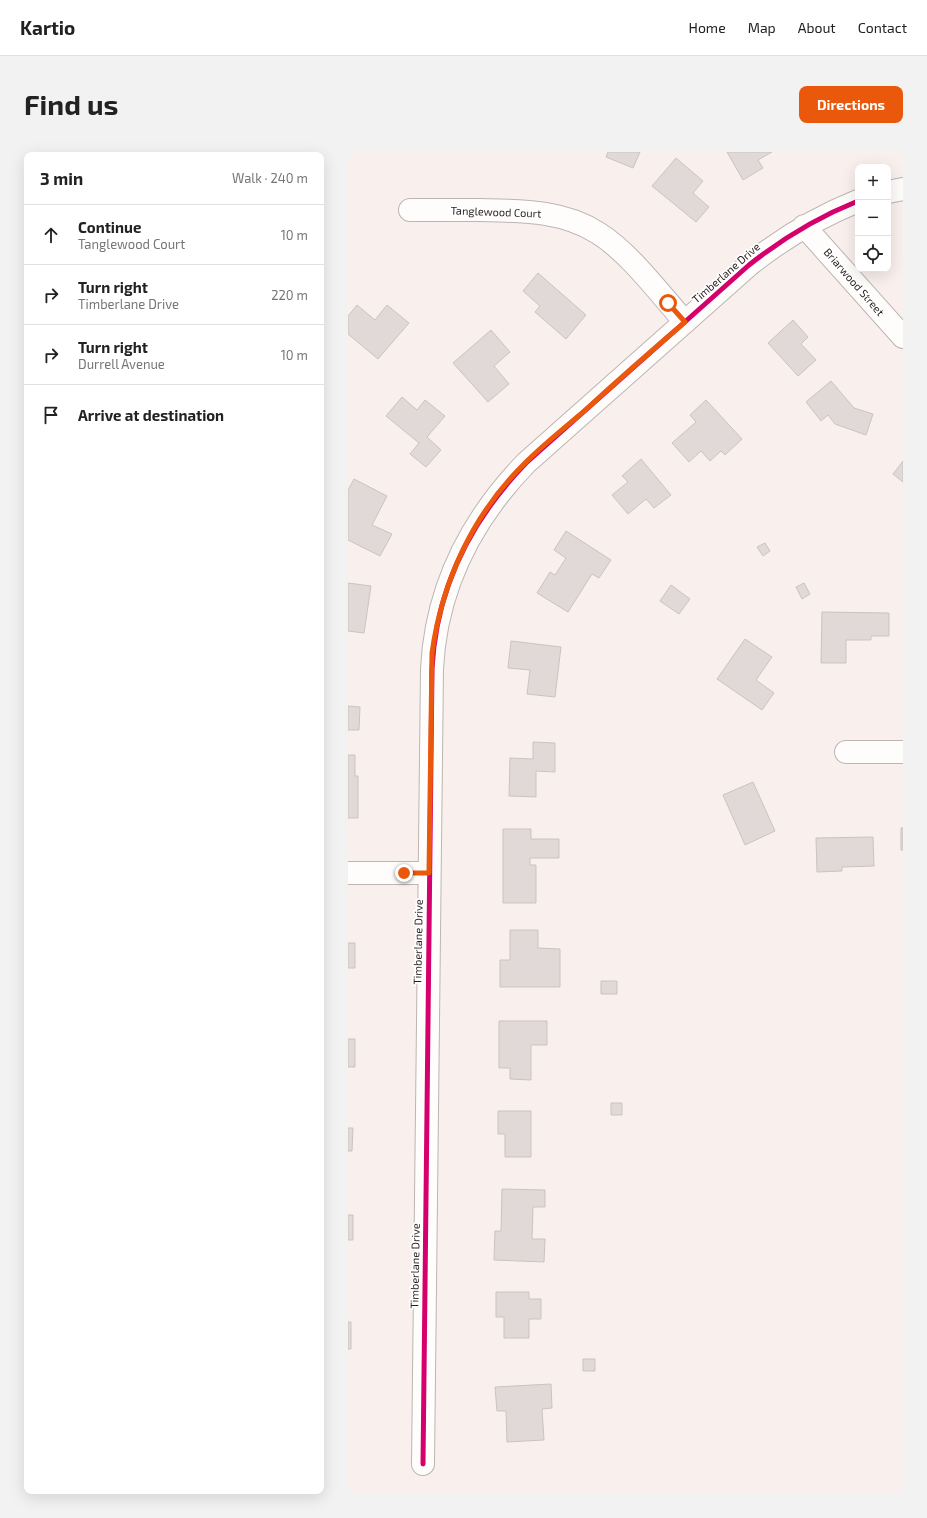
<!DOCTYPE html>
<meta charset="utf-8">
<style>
body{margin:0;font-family:"Exo 2",sans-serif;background:#f2f2f2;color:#222}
.controls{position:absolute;right:12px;top:12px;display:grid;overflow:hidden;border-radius:8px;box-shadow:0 4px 16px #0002}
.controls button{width:36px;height:36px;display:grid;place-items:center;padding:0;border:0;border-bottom:1px solid #e0e0e0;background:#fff;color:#222;font:20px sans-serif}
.stop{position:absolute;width:12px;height:12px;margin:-9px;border:3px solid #ea580c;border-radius:50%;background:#fff}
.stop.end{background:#ea580c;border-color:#fff;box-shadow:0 1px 4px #0008}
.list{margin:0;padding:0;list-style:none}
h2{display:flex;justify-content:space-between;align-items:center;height:52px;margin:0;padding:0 16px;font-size:17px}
h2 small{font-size:13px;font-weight:400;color:#767676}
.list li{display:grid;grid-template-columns:26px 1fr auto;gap:12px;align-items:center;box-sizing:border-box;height:60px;padding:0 16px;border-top:1px solid #e0e0e0}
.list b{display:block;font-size:15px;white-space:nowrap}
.list p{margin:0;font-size:13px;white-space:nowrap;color:#767676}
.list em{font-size:13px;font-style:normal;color:#767676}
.icon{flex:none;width:22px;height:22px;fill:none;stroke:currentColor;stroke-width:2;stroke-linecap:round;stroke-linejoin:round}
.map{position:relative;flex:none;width:555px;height:1342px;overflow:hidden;border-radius:8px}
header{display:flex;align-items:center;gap:24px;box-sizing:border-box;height:56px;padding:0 20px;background:#fff;border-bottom:1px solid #e0e0e0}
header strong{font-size:19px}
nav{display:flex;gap:22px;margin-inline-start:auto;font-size:14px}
.intro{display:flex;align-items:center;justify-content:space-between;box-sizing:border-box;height:96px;padding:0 24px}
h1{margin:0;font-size:28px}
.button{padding:10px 18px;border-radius:8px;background:#ea580c;color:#fff;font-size:14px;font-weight:700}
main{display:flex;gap:24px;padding:0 24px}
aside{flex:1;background:#fff;border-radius:8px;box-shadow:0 4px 16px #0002}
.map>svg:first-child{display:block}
.building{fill:#e1d9d7;stroke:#cbc3c0}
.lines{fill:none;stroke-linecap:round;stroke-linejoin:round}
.minor-casing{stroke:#bcb5b2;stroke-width:24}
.minor{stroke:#fefdfc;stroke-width:22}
.cycleway-casing{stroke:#fff;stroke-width:8}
.cycleway{stroke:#d6006c;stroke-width:5}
.route{stroke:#ea580c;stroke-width:5}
.labels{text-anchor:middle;stroke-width:3.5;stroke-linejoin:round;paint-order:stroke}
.street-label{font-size:11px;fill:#261e1c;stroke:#fff}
</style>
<header>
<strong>Kartio</strong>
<nav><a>Home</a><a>Map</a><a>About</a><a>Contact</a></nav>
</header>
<div class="intro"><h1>Find us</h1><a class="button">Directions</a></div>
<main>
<aside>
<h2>3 min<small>Walk · 240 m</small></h2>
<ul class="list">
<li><svg class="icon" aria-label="ahead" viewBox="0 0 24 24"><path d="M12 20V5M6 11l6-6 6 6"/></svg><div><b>Continue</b><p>Tanglewood Court</p></div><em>10 m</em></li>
<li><svg class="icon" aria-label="right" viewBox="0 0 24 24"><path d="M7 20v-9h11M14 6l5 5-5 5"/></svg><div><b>Turn right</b><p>Timberlane Drive</p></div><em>220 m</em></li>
<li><svg class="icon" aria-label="right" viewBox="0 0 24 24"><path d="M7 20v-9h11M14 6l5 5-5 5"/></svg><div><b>Turn right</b><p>Durrell Avenue</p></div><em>10 m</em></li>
<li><svg class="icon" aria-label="arrive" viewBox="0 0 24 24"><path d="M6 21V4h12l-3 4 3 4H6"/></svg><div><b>Arrive at destination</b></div></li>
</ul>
</aside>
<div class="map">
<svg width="555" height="1342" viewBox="0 0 555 1342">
<rect width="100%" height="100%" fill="#f9f0ed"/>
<path class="building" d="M 260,0 L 292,0 L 285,16 L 258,5 Z
M 379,0 L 424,0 L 410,8 L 415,16 L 395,28 Z
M 328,6 L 355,29 L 345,41 L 361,55 L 348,70 L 304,34 Z
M 190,121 L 238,163 L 218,187 L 187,160 L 192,154 L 175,139 Z
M 9,153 L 27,168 L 39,153 L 61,171 L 30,207 L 0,182 L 0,164 Z
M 445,168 L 460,185 L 453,192 L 468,208 L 450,224 L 420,191 Z
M 143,178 L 162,200 L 146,214 L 161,232 L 140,250 L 105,211 Z
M 483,229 L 506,256 L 525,262 L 518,283 L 487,272 L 480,263 L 473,269 L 458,250 Z
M 54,245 L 69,258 L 77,248 L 97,264 L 79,285 L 93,298 L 78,315 L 62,302 L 71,291 L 38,264 Z
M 358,248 L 394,287 L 377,303 L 373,299 L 362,309 L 353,299 L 341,310 L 324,291 L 348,270 L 342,263 Z
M 293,307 L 323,343 L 306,356 L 298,347 L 280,362 L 264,343 L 280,330 L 274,324 Z
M 555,309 L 555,330 L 545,322 Z
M 6,327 L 39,344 L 24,373 L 44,382 L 32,404 L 0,388 L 0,338 Z
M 218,379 L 263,408 L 251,426 L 244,422 L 220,460 L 189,441 L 202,420 L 207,423 L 218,406 L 206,398 Z
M 417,391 L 422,399 L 415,404 L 409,395 Z
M 0,431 L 23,434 L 16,481 L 0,479 Z
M 456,431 L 462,442 L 454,447 L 448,435 Z
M 323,433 L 342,447 L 331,462 L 312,449 Z
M 474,460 L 541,461 L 541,484 L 523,484 L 523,488 L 498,488 L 498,511 L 473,511 Z
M 397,487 L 424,505 L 408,528 L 426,541 L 414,558 L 369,527 Z
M 163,489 L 213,495 L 207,545 L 179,542 L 182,518 L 160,516 Z
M 0,554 L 12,555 L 11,578 L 0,578 Z
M 185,590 L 207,591 L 207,620 L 188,619 L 188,645 L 161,644 L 162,606 L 185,607 Z
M 0,603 L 7,603 L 7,624 L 10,624 L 10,666 L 0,666 Z
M 405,630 L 427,679 L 397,693 L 375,643 Z
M 553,676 L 555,676 L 555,698 L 553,698 Z
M 155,677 L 183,677 L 183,687 L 211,687 L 211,706 L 182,706 L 182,713 L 188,713 L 188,751 L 155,751 Z
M 525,685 L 526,714 L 494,715 L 494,719 L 469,720 L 468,686 Z
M 162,778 L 190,778 L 190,796 L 212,797 L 212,835 L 152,835 L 152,808 L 162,808 Z
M 0,791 L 7,791 L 7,816 L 0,816 Z
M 253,829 L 269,829 L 269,842 L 253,842 Z
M 151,869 L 199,869 L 199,893 L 183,893 L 183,928 L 162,927 L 162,916 L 151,916 Z
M 0,887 L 7,887 L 7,915 L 0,915 Z
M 263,951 L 274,951 L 274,963 L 263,963 Z
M 150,959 L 183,959 L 183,1005 L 157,1005 L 157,982 L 150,982 Z
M 0,976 L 5,976 L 4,999 L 0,999 Z
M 154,1037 L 197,1038 L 197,1055 L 185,1055 L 184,1087 L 197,1087 L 196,1110 L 146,1108 L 147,1079 L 153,1079 Z
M 0,1063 L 5,1063 L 5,1088 L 0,1088 Z
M 148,1140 L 181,1140 L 181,1147 L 193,1147 L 193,1167 L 181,1167 L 181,1186 L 156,1186 L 156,1165 L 148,1165 Z
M 0,1170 L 3,1170 L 3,1197 L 0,1197 Z
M 235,1207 L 247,1207 L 247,1219 L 235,1219 Z
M 203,1232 L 204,1256 L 194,1257 L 196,1288 L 159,1290 L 158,1259 L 149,1259 L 147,1235 Z"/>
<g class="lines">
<g class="minor-casing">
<path id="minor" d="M 540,40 L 555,37
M 62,58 C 85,58 108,58 132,58 C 172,59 214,58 250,81 C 281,100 312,142 337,170
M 456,74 L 555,185
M 498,600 L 555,600
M 0,721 L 81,721
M 75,1312 L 84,517 C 88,436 122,369 178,311 L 401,113 C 435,86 470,65 510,49"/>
</g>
<use href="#minor" class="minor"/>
<g class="cycleway-casing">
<path id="cycleway" d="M 75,1312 L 84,517 C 88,436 122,369 178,311 L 401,113 C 435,86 470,65 510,49"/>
</g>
<use href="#cycleway" class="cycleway"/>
</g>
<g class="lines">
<path class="route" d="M 56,721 L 81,721 L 84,501 C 94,429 125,362 177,311 C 195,293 215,277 234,261 C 268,230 302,200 337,170 L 320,151"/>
</g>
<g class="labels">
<g class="street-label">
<text transform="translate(148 60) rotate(2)" y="4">Tanglewood Court</text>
<text transform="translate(378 121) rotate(-41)" y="4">Timberlane Drive</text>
<text transform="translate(506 130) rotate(49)" y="4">Briarwood Street</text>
<text transform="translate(70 790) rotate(-89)" y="4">Timberlane Drive</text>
<text transform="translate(67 1114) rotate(-89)" y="4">Timberlane Drive</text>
</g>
</g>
</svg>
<div class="controls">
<button>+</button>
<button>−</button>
<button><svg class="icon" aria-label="locate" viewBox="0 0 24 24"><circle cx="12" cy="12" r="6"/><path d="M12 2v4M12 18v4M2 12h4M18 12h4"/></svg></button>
</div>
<div class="stop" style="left:320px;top:151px"></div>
<div class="stop end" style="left:56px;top:721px"></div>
</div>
</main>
